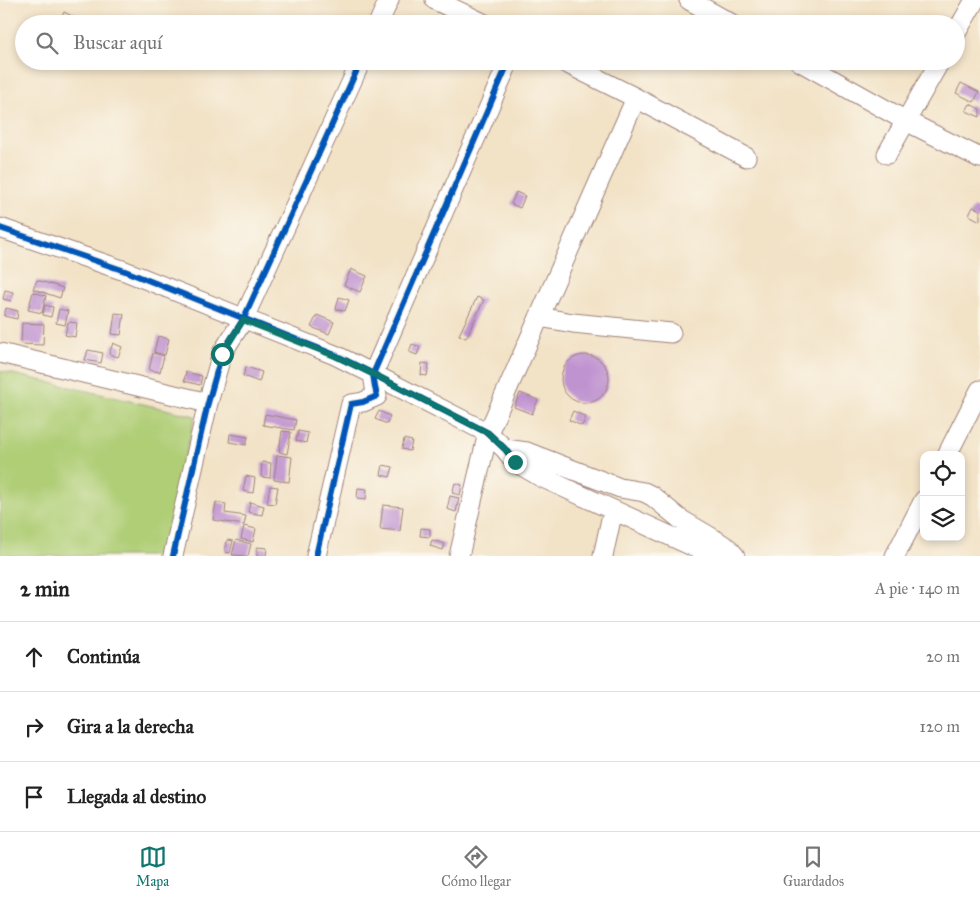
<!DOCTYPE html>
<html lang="es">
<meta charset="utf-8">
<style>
body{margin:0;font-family:"IM FELL Great Primer",serif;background:#f2f2f2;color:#222}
.controls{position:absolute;right:15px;bottom:15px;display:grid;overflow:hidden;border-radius:10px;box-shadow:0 2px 8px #0003}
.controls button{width:45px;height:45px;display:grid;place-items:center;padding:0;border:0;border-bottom:1px solid #e0e0e0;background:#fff;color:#222;font:25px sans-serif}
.stop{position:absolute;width:15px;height:15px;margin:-11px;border:4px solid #0f766e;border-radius:50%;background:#fff}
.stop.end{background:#0f766e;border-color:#fff;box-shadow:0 1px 5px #0008}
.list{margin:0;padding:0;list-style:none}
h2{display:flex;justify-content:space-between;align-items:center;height:65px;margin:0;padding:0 20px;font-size:21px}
h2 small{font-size:16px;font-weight:400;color:#767676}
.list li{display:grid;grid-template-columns:32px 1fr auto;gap:15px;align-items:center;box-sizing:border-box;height:70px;padding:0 20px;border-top:1px solid #e0e0e0}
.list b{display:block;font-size:19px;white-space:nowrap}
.list em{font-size:16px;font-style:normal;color:#767676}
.icon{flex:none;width:28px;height:28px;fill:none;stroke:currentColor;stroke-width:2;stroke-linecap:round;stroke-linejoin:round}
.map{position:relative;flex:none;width:980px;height:556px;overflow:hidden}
.search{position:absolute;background:#fff;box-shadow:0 2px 8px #0003;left:15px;right:15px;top:15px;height:55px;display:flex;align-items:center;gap:12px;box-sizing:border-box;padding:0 18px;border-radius:28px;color:#767676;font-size:19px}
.sheet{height:275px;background:#fff}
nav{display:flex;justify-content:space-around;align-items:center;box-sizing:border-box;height:70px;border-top:1px solid #e0e0e0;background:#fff;font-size:14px;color:#767676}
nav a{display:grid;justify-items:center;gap:2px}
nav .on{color:#0f766e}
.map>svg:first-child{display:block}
.green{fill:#afce76;stroke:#7c7650}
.building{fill:#bf93d0}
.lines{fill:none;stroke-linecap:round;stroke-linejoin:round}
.minor-casing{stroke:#9e8078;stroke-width:21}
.minor{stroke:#fff;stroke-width:19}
.cycleway-casing{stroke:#fbf7ec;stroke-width:9}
.cycleway{stroke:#0057b8;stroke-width:6}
.route{stroke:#0f766e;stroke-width:6}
</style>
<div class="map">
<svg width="980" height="556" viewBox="0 0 980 556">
<rect width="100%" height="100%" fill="#fbf7ec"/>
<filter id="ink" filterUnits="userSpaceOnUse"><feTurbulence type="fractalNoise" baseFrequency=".02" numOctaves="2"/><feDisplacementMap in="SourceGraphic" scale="10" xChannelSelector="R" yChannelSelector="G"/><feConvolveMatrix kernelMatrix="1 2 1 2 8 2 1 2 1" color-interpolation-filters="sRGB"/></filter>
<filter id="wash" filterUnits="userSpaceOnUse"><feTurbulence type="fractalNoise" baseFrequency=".0096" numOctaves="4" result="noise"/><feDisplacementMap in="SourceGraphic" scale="20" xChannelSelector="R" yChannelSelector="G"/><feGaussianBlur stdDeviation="1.12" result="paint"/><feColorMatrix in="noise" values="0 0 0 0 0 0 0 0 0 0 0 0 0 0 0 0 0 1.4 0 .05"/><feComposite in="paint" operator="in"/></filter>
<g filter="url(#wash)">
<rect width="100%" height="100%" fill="#f2e2c6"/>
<path class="green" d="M 0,371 L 195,416 L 161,556 L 0,556 Z"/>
<g id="blocks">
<path class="building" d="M 64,12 L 82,21 L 80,24 L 67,24 L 60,21 Z
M 961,83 L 979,92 L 974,102 L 956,93 Z
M 970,104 L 980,109 L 980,117 L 966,111 Z
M 516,192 L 525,196 L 520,208 L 511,204 Z
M 973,207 L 980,210 L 980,221 L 969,215 Z
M 351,269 L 367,276 L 360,292 L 344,285 Z
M 37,280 L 63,288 L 60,298 L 33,289 Z
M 5,290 L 13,292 L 11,301 L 3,299 Z
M 33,292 L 46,296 L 42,313 L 28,310 Z
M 339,297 L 349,300 L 345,311 L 336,309 Z
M 477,297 L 484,300 L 466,338 L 459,335 Z
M 45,305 L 53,307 L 51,317 L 43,315 Z
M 6,308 L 18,311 L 17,319 L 4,316 Z
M 59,309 L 68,311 L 65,325 L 56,323 Z
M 115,313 L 124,314 L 121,335 L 112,334 Z
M 317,315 L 334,322 L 329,334 L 311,327 Z
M 68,322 L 77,323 L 75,337 L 65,335 Z
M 22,323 L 44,324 L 43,345 L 21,344 Z
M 158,336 L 169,339 L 165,355 L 154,352 Z
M 113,343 L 122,347 L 118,357 L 109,354 Z
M 412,344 L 420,347 L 417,355 L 409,352 Z
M 88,350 L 103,353 L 101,363 L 85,360 Z
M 153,353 L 164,356 L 160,372 L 149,370 Z
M561 379a24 24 0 1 1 48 0a24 24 0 1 1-48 0Z
M 422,363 L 429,364 L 427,376 L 421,375 Z
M 246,367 L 262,372 L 259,382 L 243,376 Z
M 186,372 L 202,376 L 200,385 L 184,381 Z
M 520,393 L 538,400 L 532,414 L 514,407 Z
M 379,411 L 390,416 L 387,424 L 375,419 Z
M 573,411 L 586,417 L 582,426 L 569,420 Z
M 265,414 L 296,420 L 294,430 L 263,425 Z
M 282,431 L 291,432 L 287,454 L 279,452 Z
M 298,431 L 308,433 L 306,443 L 296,441 Z
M 230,434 L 248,437 L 246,445 L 229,442 Z
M 404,439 L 412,441 L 410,451 L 402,449 Z
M 277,455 L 292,457 L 289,482 L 274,480 Z
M 262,462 L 271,463 L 270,478 L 261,477 Z
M 383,465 L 393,467 L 390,477 L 381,475 Z
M 246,476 L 255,478 L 253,493 L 243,491 Z
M 455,483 L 462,485 L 460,495 L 452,493 Z
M 270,486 L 278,487 L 275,504 L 267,503 Z
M 358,488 L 367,489 L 366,499 L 357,498 Z
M 450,496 L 459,498 L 456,512 L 447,509 Z
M 216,502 L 226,504 L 225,513 L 246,516 L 244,525 L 213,520 Z
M 250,502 L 264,506 L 262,515 L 248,512 Z
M 383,505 L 403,507 L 400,531 L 380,529 Z
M 244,526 L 256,529 L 253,542 L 241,539 Z
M 421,528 L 430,529 L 430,537 L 420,536 Z
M 227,540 L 233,541 L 230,553 L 225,552 Z
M 236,540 L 251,544 L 248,556 L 232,555 Z
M 432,540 L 445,544 L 443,550 L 430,546 Z
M 257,547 L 267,548 L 266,556 L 257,556 Z"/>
</g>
</g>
<g filter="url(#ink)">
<use href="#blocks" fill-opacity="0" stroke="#9e8078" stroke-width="1"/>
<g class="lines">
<g class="minor-casing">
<path id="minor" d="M 435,0 L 485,24
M 689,0 L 732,24
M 378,24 L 389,0
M 956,33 L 975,0
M 562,61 L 636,98 L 746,157
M 799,61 L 906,121 L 980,158
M 887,154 L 940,61
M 0,228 L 125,271 L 335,355 L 373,374 L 488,433 L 505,449 L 515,462 L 541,477 L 714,556
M 539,317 L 573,323 L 671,333
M 0,353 L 208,403
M 505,449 L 527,452 L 620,488 L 644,492 L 652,496 L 680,519 L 714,539 L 728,548 L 735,556
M 947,455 L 980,390
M 173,556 L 208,403 L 222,353 L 243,320 L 361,61
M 316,556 L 351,404 L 363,402 L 377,396 L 375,387 L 373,374 L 509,61
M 459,556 L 488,433 L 636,98
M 603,556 L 613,510
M 895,556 L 924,500"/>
</g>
<use href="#minor" class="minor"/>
<g class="cycleway-casing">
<path id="cycleway" d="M 0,228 L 125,271 L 335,355 L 373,374 L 488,433 L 505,449 L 515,462
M 173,556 L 208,403 L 222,353 L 243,320 L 361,61
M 316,556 L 351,404 L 363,402 L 377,396 L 375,387 L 373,374 L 509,61"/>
</g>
<use href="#cycleway" class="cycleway"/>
</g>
</g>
<g class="lines" filter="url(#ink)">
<path class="route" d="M 222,354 L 243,320 L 335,356 L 373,374 L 488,433 L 505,449 L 515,462"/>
</g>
</svg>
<div class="controls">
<button><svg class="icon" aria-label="locate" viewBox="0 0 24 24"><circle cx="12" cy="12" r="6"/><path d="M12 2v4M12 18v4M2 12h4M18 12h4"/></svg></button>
<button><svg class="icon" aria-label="layers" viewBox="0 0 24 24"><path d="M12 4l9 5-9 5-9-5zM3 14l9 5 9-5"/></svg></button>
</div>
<div class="stop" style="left:222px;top:354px"></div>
<div class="stop end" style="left:515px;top:462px"></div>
<div class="search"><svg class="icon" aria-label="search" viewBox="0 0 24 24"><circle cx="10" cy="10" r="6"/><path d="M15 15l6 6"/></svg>Buscar aquí</div>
</div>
<section class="sheet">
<h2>2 min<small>A pie · 140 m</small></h2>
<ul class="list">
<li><svg class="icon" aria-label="ahead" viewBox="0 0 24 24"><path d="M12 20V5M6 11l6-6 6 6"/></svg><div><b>Continúa</b></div><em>20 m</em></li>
<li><svg class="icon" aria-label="right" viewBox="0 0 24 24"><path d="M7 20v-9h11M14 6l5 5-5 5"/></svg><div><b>Gira a la derecha</b></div><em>120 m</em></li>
<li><svg class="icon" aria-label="arrive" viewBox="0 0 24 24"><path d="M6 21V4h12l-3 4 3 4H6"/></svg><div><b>Llegada al destino</b></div></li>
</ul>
</section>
<nav>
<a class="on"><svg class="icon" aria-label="map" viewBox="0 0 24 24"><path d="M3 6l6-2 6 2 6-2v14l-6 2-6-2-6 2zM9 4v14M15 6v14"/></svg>Mapa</a>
<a><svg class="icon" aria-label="directions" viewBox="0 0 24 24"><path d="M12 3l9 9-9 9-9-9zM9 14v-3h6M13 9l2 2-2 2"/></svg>Cómo llegar</a>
<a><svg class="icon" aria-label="saved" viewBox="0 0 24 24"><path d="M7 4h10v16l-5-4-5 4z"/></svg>Guardados</a>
</nav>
